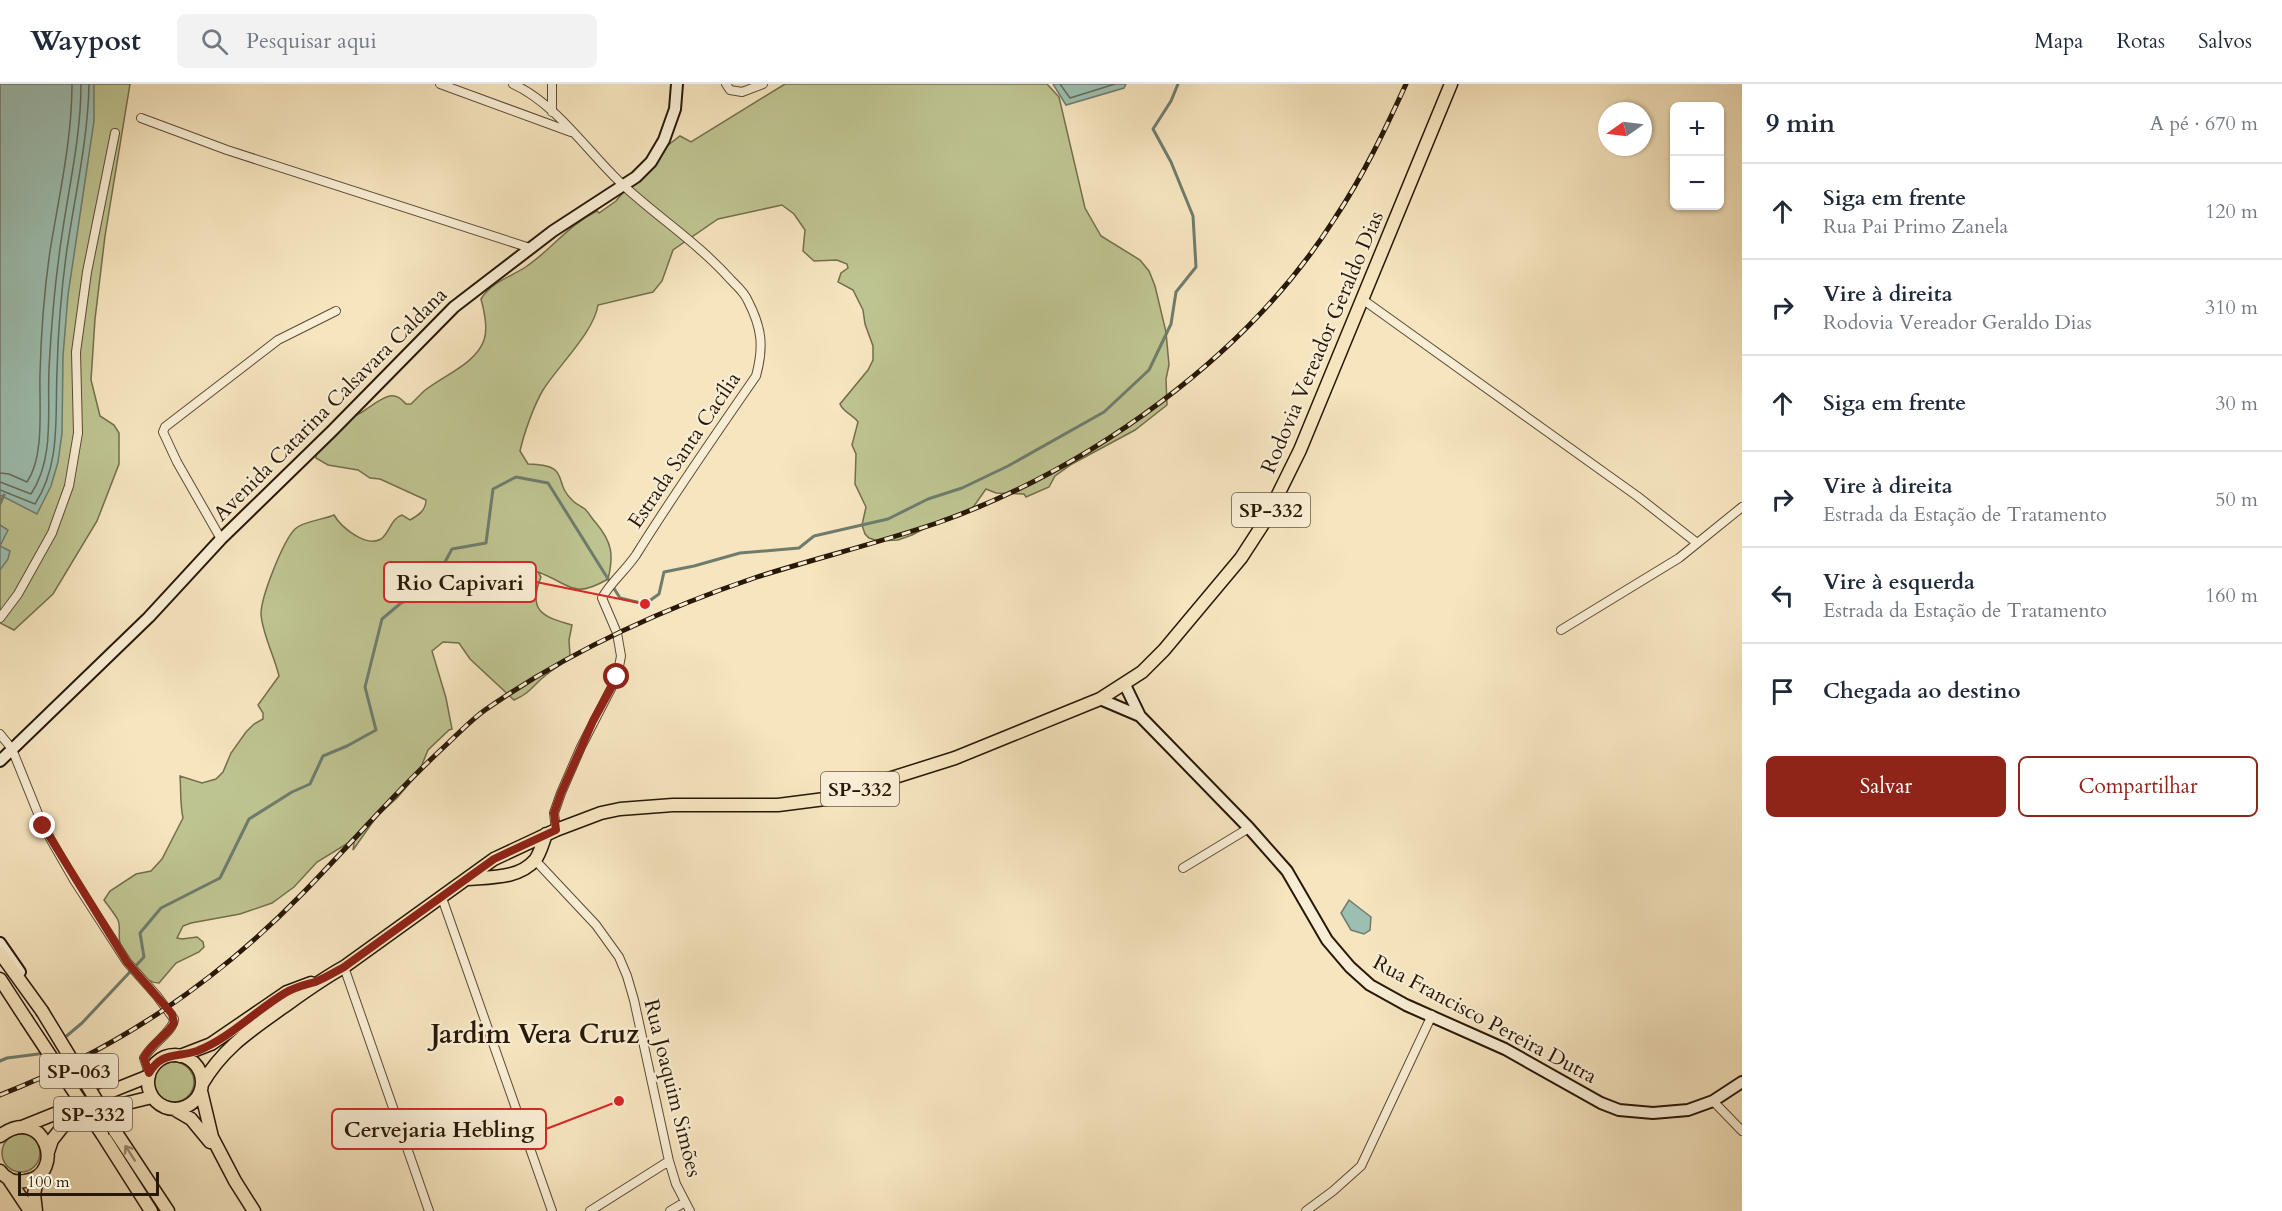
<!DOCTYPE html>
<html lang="pt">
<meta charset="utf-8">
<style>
body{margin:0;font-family:Cardo,serif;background:#f2f2f3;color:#1f2937}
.controls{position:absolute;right:18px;top:18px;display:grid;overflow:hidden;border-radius:9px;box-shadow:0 2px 4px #0004}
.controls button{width:54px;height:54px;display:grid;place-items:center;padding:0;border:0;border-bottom:2px solid #e0e1e3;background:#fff;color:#1f2937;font:30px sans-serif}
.compass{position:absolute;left:1598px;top:18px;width:54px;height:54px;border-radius:50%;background:#fff;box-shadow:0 2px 4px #0004;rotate:256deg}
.scale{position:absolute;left:18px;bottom:15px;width:141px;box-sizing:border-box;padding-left:6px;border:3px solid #281806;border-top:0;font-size:16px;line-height:21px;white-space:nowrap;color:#281806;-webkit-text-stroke:4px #f9eed5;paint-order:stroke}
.stop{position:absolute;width:18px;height:18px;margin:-14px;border:4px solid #8f2418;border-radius:50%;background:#fff}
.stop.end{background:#8f2418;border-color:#fff;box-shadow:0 2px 6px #0008}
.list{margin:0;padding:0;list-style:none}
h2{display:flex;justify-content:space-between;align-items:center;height:78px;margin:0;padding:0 24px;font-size:26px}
h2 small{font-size:20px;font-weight:400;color:#747a83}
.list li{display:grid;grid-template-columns:39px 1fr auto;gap:18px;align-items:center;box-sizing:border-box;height:96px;padding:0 24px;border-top:2px solid #e0e1e3}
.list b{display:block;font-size:22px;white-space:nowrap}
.list p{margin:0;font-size:20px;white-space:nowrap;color:#747a83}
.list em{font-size:20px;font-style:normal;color:#747a83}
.actions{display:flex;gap:12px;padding:18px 24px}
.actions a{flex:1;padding:14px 0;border:2px solid #8f2418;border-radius:9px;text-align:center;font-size:21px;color:#8f2418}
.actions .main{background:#8f2418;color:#fff}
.icon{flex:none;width:33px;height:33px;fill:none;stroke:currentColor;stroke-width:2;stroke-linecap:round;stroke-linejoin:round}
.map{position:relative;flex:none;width:1742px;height:1127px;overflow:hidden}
header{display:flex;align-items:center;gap:36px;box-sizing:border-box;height:84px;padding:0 30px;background:#fff;border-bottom:2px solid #e0e1e3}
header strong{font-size:28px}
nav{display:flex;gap:33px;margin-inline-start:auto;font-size:21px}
.search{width:420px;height:54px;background:#f2f2f3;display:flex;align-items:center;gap:15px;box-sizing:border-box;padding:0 21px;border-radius:9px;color:#747a83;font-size:22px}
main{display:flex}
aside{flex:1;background:#fff}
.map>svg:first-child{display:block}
.green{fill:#bec491;stroke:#736e4c;stroke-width:1.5}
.water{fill:#9dbfb2;stroke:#6e7c6d;stroke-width:1.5}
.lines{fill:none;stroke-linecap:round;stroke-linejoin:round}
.shore{stroke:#626c5c;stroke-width:1.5}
.stream{stroke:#6e7c6d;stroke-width:3}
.street-casing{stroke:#5c4b34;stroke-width:10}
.secondary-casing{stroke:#281806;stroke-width:14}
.primary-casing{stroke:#281806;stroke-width:15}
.street{stroke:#f9eed5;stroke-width:8}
.secondary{stroke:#f9eed5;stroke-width:10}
.primary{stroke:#f6e5bf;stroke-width:12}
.rail-casing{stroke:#281806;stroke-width:5}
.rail{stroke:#f9eed5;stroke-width:3;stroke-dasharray:9;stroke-linecap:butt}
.primary-bridge-casing{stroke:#281806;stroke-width:15;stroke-linecap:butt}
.primary-bridge{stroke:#f6e5bf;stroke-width:12}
.oneway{stroke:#99896c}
.route{stroke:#8f2418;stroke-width:8}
.labels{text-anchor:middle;stroke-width:4.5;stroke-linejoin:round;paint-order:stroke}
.shield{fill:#f9eed5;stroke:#675844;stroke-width:1.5}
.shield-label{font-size:20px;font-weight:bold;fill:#281806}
.street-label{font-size:21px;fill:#281806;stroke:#f9eed5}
.district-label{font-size:27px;font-weight:bold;fill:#281806;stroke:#f9eed5}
.leader{fill:none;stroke:#d62828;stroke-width:2}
.callout-dot{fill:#d62828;stroke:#f9eed5;stroke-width:2}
.callout{fill:#f9eed5;stroke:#d62828;stroke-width:2}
.callout-label{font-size:22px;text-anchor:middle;font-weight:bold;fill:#281806}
</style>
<header>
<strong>Waypost</strong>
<div class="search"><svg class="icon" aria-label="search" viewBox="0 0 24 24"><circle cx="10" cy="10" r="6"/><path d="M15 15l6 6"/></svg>Pesquisar aqui</div>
<nav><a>Mapa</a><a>Rotas</a><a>Salvos</a></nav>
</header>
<main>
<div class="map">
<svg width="1742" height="1127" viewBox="0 0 1742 1127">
<rect width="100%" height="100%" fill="#f6e5bf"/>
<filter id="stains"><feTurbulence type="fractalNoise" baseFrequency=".00333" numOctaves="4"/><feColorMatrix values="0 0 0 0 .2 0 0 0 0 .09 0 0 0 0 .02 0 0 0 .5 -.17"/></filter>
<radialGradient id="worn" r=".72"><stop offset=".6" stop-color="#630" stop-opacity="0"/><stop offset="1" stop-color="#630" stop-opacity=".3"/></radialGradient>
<path class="green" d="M 0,0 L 130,0 L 105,152 L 95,235 L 91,296 L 100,332 L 114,341 L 119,349 L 119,380 L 97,437 L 53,510 L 14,546 L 0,539 Z
M 785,0 L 1047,0 L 1059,13 L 1085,124 L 1101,152 L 1140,176 L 1149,187 L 1155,202 L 1166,248 L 1169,281 L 1166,295 L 1167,321 L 1135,346 L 1072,380 L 1055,392 L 1049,403 L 1026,413 L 1024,410 L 996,409 L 986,405 L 974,422 L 967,428 L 943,435 L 912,451 L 898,456 L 878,457 L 869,454 L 865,450 L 862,441 L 866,423 L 855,400 L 856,370 L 852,361 L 858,338 C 853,331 843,328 840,320 L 868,286 L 873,276 L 873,262 L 865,240 L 863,226 L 853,206 L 838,198 L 841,189 L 848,184 L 847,180 L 837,176 L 814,177 L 803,167 L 805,146 L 794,130 L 782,121 L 718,135 L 673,166 L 662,197 L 653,208 L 598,221 C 594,248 558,282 543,306 C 534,321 524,349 520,367 L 528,380 C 573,381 551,397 573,417 C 576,420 581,422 585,425 C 589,429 592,435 596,439 C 612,458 614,471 608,495 C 572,516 571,500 538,488 L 541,493 C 527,527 543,533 572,541 L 569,556 L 570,572 C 563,581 554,584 546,591 C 532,602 532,608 514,616 L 470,575 L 459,559 L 443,558 L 432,567 L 446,614 L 452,645 L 449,646 L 428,666 L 419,688 L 397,714 L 377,732 L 353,766 L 354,759 L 353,756 L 317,778 L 294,803 L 272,819 L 240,830 L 191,839 L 183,842 L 177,854 L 182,855 L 197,853 L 203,858 L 204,863 L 199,868 L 176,879 L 159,899 C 142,899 126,875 120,860 C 118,852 121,844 118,836 C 114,829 109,823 104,816 L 110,807 L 136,790 L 151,787 L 162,775 L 183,734 C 180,721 181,706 180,692 L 202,699 L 216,695 L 223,688 L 231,669 L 246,648 L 254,640 L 263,635 L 263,629 L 258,621 L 279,592 C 275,574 262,549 261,530 C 261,513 283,457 295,445 C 303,437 323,436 334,431 C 341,443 366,464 381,455 C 390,449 390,435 402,431 L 410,436 C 419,431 426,426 426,416 L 380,395 L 370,394 L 358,386 L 328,381 L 316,374 C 316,340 339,341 362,328 C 370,323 382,313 390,312 C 398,311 402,316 406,320 L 411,320 C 415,316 420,311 424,307 C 442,292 476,280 484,256 C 488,245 484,226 481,215 C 491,198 511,193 527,182 C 552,165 568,141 597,127 L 599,129 L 616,117 L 654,72 L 680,52 L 691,58 Z
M154 998a20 20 0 1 1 40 0a20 20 0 1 1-40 0Z
M2 1069a19 19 0 1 1 38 0a19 19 0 1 1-38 0Z"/>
<path class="water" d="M 0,0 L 94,0 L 94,37 L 68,211 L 63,272 L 62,349 L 58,378 L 51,402 L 37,430 L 0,411 Z
M 1053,0 L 1126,0 L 1124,4 L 1066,21 Z
M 0,441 L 8,446 L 0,462 L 10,467 L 8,475 L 0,486 Z
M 1349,816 L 1371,833 L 1370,846 L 1364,850 L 1351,846 L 1341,829 Z"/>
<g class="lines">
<path class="shore" d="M 1060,0 L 1070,14 L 1115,0
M 0,389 L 9,390 L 27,398 C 45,372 39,321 40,290 C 41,250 44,208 50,167 C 59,112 72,56 72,0
M 0,398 L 31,410 C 55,374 47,326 49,285 C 51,248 54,209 59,172 C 66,114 81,58 81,0
M 0,406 L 35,420 C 61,380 55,332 57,287 C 58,249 61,210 66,172 C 74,115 88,58 89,0"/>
<path class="stream" d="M 0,420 L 4,411
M 63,955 L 82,939 L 144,873 L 140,849 L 161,824 L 220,794 L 249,735 L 292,708 L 310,700 L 323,672 L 347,662 L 376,646 L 365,603 L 382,535 L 401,519 L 415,513 L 432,502 L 452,465 L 486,459 L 493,405 L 516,393 L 548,399 L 620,514 L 645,520 L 659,510 L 664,488 L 694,482 L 740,469 L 799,464 L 814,452 L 888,435 L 928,415 L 962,404 L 1008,382 L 1104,328 L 1149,286 L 1171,240 L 1176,208 L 1196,183 L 1193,132 L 1171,78 L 1153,45 L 1171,17 L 1178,0
M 0,977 L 7,974 L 46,969"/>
<g class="street-casing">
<path id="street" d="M 440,0 L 571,48
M 513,0 C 557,20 589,70 624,102 C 659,134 699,160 731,196 C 737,202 745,209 748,217 C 762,244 764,263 756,292 C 715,351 674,410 636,471 C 626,486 610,499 602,514 L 617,549 L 621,572 L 617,593 L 581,663 L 561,709 L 554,729 L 556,746
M 726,0 L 730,6 L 742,8 L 763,0
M 552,28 L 552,0
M 141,34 L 227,66 L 530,164
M 1362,215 L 1637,412 L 1697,459
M 221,455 L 177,378 L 163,348 L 165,343 L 278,256 L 336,227
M 0,534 L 18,510 L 52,449 L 69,402 L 78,349 L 76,268 L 87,188 L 115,49
M 1561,546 L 1679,474 L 1742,423
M 0,650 L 12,665 L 43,742 L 74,796 L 127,878 L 157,912 L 174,935 C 174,947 151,960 144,974 L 149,989
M 535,776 L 596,841 L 619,873 L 627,892 L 634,916 L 669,1077 L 676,1100 L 690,1127
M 1183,784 L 1249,744
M 442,814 L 552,1127
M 344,883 L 429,1127
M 1713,1017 L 1742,1047
M 590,1127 L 669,1077
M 670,1127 L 685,1118
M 1306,1127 L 1333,1107 L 1361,1082 L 1432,931"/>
</g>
<g class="secondary-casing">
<path id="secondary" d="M 1125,601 L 1140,632 L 1249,744 L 1287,787 L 1327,856 L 1350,883 L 1370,901 L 1406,921 L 1505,965 L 1601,1019 L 1619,1026 L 1653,1029 L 1688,1026 L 1713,1017 L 1742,998
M 1100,615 L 1140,632
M 0,677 L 149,533 L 221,455 L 332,347 L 454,223 L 553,147 L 636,93 L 651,78 L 664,56 L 675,25 L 677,0
M 0,859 L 20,888"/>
</g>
<g class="primary-casing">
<path id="primary" d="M 467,795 C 489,793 519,795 535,776 C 540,770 543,758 546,750
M 0,869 L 42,927
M 0,895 L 26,935
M148 998a27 27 0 1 1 54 0a27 27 0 1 1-54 0Z
M 180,972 L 211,960 L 287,908 L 311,899
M 202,1000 C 223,964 250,947 282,924 C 303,909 322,895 344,883 L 494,775 L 556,746 L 601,729 L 620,725 L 673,721 L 778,721 L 825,715 L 955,674 L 1100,615 L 1142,588 L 1164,566 L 1241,474 L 1265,437 L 1300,366 L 1451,0
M 201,1007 L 212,1053 L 235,1097 L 254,1127
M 174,1025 L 191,1035 L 210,1058
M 22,1043 L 149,992
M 115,1047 L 168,1127
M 102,1050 L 151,1127
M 0,1052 C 44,1018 68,1091 25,1097 C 15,1099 6,1095 0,1087
M 48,1068 L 52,1056 L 63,1042 L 111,1023 L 152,1013
M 8,1094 L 30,1127
M 36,1127 L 34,1110 L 38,1092"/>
</g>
<use href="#street" class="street"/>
<use href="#secondary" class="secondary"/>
<use href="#primary" class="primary"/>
<g class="rail-casing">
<path id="rail" d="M 0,1011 C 117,965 214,900 302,810 C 350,761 395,708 445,662 C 458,650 471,636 485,626 C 568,568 662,525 757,493 C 817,474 878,459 937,439 C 1090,385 1248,272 1335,134 C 1363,92 1385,46 1406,0"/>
</g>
<use href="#rail" class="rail"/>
<g class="primary-bridge-casing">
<path id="primary-bridge" d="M 42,927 L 115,1047
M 26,935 L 102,1050"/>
</g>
<use href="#primary-bridge" class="primary-bridge"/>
</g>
<defs><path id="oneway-shaft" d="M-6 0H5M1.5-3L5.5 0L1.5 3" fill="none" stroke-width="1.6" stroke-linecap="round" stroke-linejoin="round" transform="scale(1.5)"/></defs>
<use class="oneway" href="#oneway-shaft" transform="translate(130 1069) rotate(-123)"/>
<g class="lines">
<path class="route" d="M 43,742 L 127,878 L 172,930 L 174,939 C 167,952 151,959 144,974 L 149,989 C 162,967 176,974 197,967 C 230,954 255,927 285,909 C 295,903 305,901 315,898 C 325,894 335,888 344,883 L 494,775 L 556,746 L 554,729 L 561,709 L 593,637 L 617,593"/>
</g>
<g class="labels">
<g class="shield">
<rect x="1232" y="409" width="78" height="34" rx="4.5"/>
<rect x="821" y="688" width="78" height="34" rx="4.5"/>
<rect x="40" y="970" width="78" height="34" rx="4.5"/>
<rect x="54" y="1013" width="78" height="34" rx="4.5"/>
</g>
<g class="shield-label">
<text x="1271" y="433">SP-332</text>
<text x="860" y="712">SP-332</text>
<text x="79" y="994">SP-063</text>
<text x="93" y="1037">SP-332</text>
</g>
<g class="street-label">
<text transform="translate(1322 258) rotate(-67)" y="7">Rodovia Vereador Geraldo Dias</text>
<text transform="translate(330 320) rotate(-45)" y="7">Avenida Catarina Calsavara Caldana</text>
<text transform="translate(684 366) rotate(-56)" y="7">Estrada Santa Cacília</text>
<text transform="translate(1485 935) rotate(28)" y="7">Rua Francisco Pereira Dutra</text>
<text transform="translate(673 1004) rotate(76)" y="7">Rua Joaquim Simões</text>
</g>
<g class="district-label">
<text x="535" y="959">Jardim Vera Cruz</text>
</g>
</g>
<path class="leader" d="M645 520L536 498M619 1017L546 1045"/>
<g class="callout-dot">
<circle cx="645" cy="520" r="6"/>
<circle cx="619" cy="1017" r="6"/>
</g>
<g class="callout">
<rect x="384" y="478" width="152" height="40" rx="6"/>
<rect x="332" y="1025" width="214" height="40" rx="6"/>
</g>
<g class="callout-label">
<text x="460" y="506">Rio Capivari</text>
<text x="439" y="1053">Cervejaria Hebling</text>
</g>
<rect width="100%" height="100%" filter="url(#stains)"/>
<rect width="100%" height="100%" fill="url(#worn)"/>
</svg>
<div class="controls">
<button>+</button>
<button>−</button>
</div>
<svg class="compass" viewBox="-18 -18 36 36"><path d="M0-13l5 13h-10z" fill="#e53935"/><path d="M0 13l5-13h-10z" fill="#747a83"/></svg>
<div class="scale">100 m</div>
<div class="stop" style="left:617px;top:593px"></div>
<div class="stop end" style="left:43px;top:742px"></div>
</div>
<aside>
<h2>9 min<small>A pé · 670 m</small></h2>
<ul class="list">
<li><svg class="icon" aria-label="ahead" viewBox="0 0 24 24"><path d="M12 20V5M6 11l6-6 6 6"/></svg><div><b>Siga em frente</b><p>Rua Pai Primo Zanela</p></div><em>120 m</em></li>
<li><svg class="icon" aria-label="right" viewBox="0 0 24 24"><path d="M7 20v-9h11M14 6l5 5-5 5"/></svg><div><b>Vire à direita</b><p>Rodovia Vereador Geraldo Dias</p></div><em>310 m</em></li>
<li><svg class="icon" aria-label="ahead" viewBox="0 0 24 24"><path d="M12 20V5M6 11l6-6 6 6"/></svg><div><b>Siga em frente</b></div><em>30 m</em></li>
<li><svg class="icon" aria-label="right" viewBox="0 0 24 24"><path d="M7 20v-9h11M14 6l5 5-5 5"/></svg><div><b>Vire à direita</b><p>Estrada da Estação de Tratamento</p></div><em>50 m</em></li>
<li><svg class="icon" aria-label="left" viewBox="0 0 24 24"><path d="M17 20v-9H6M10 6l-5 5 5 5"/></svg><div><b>Vire à esquerda</b><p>Estrada da Estação de Tratamento</p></div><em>160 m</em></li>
<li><svg class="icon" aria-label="arrive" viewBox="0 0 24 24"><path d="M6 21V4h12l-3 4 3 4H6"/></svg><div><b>Chegada ao destino</b></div></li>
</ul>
<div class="actions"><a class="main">Salvar</a><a>Compartilhar</a></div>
</aside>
</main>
